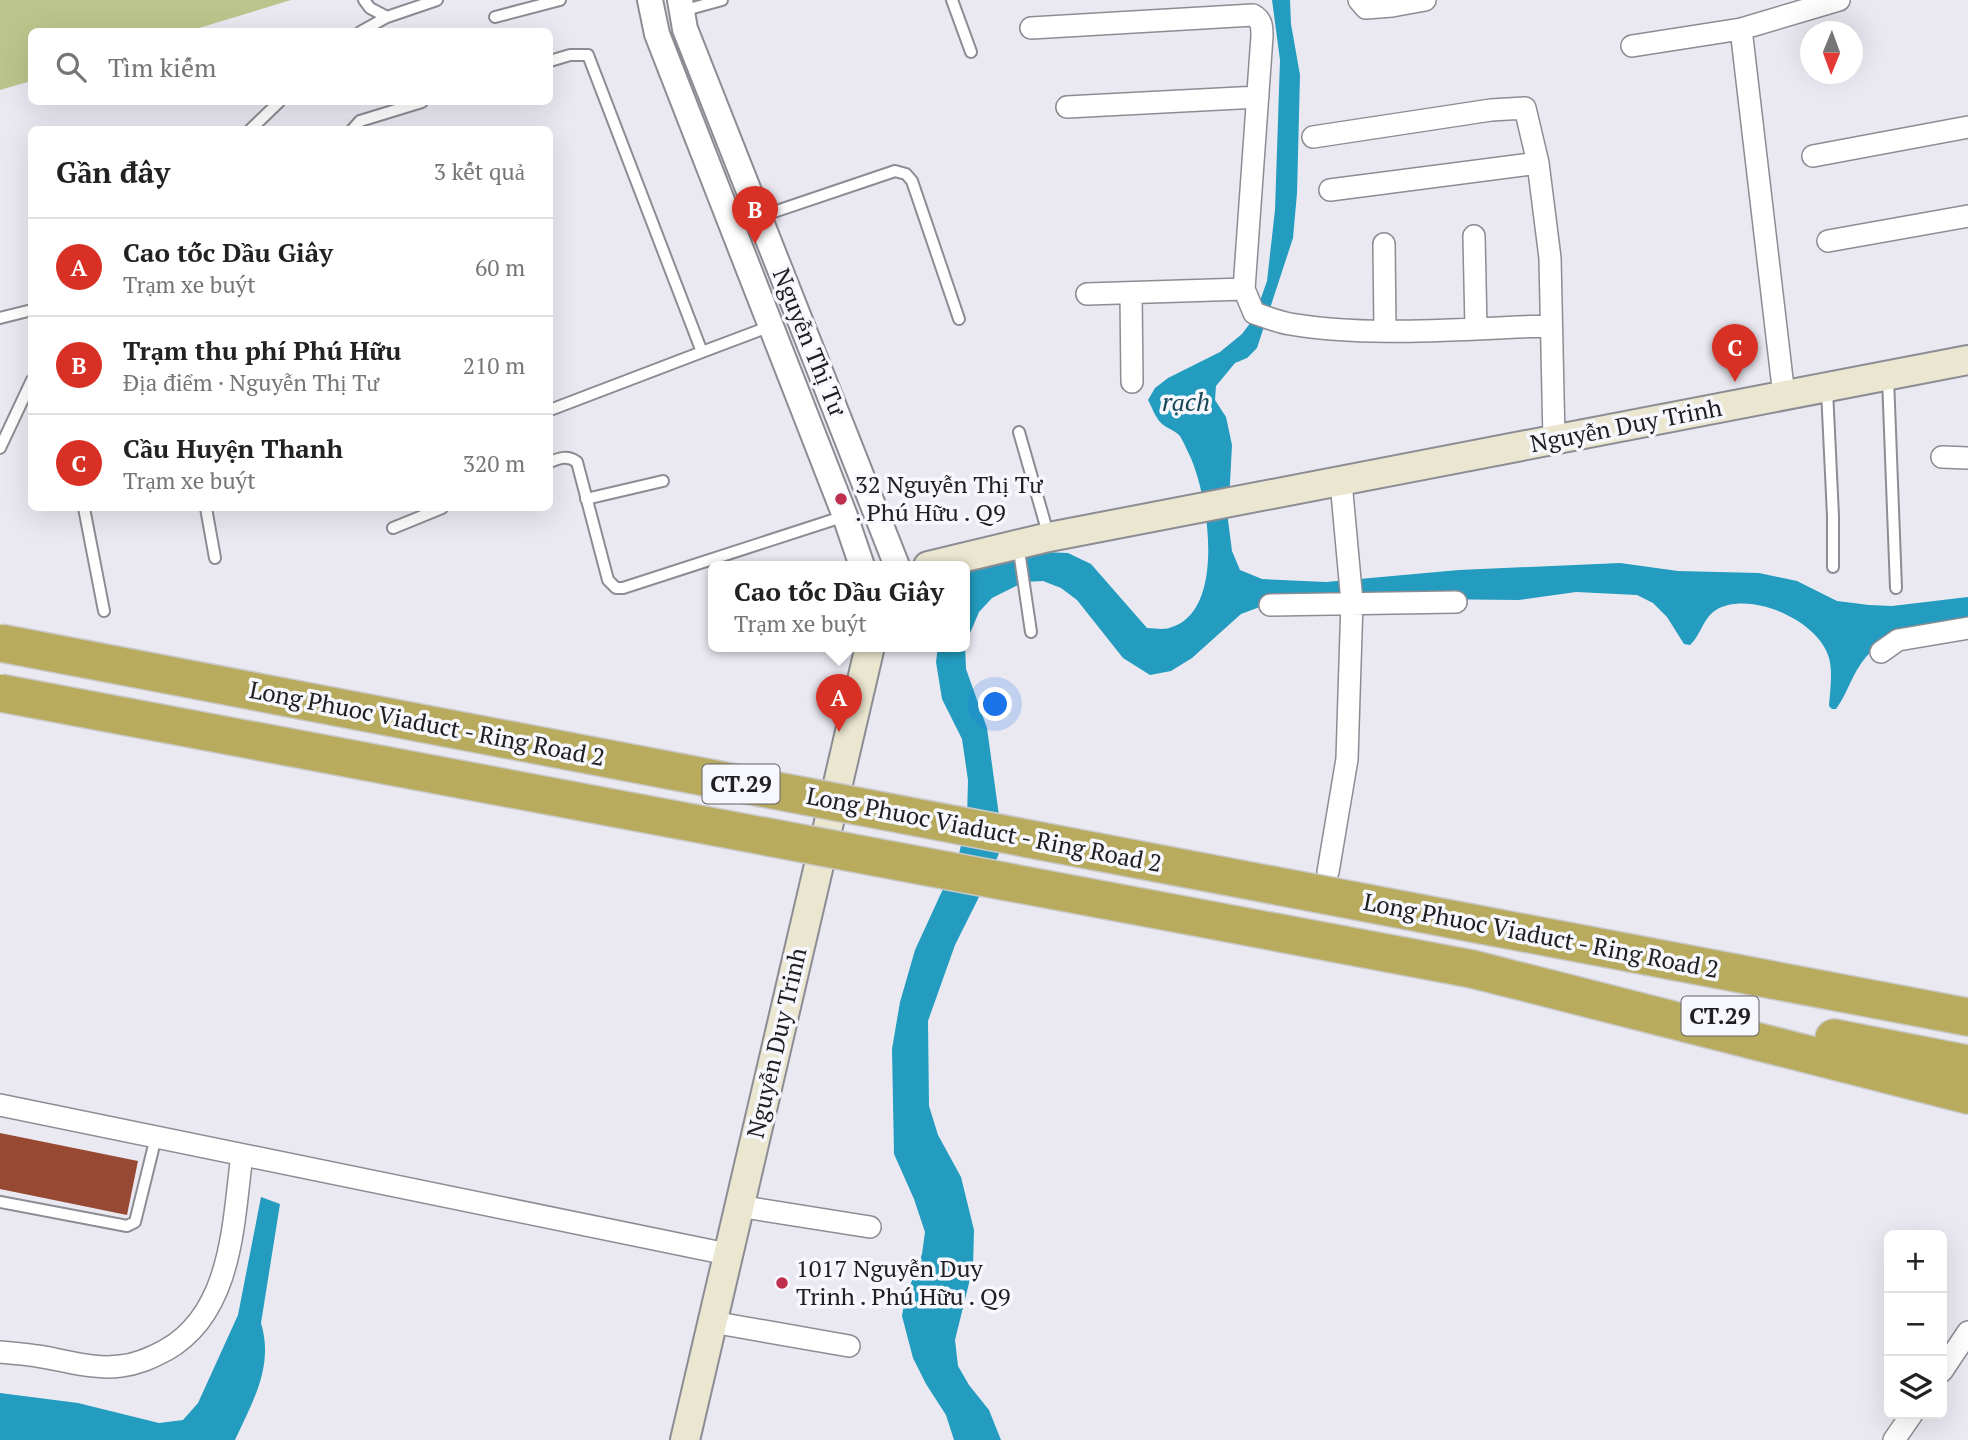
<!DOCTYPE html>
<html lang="vi">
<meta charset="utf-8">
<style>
body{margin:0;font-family:"PT Serif",serif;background:#f2f2f2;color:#222}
.controls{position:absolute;right:21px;bottom:21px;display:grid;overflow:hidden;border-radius:10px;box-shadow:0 7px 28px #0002}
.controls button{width:63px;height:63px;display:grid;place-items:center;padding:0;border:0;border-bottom:2px solid #e0e0e0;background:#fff;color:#222;font:35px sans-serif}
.compass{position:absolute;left:1800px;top:21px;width:63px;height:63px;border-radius:50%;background:#fff;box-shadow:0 7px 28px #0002;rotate:181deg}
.you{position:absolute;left:996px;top:705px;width:24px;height:24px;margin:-18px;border:5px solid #fff;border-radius:50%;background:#1a73e8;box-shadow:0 0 0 10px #1a73e833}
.badge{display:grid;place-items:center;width:46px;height:46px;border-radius:50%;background:#d93025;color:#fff;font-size:23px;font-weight:700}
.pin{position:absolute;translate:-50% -58px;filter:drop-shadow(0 2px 4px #0008)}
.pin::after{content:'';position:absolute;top:37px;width:24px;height:21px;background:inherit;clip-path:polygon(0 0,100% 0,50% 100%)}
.popup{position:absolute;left:708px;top:561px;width:262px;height:91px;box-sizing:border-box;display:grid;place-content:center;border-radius:10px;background:#fff;filter:drop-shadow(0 2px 5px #0005);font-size:23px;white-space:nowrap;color:#767676}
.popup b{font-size:26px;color:#222}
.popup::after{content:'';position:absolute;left:50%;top:100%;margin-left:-14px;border:14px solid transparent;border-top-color:#fff}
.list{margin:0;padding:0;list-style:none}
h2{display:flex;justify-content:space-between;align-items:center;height:91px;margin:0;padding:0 28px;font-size:30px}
h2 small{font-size:23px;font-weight:400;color:#767676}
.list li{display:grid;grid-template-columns:46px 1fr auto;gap:21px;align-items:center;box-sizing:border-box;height:98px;padding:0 28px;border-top:2px solid #e0e0e0}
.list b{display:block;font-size:26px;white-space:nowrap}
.list p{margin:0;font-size:23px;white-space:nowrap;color:#767676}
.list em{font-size:23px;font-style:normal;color:#767676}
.icon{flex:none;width:38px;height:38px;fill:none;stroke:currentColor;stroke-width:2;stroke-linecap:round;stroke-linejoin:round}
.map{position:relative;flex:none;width:1968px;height:1440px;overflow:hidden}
.search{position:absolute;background:#fff;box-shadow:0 7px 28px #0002;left:28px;top:28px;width:525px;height:77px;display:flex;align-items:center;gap:18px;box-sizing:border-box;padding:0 24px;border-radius:10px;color:#767676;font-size:26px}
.panel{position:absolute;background:#fff;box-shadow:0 7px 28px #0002;left:28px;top:126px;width:525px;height:385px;border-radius:10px}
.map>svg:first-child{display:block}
.green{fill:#bbc58b}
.water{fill:#239cbf}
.building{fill:#984933}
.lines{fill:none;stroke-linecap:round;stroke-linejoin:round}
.service-casing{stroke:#8c8c94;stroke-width:14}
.minor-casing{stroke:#8c8c94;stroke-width:24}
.tertiary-casing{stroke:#8c8c94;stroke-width:28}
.secondary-casing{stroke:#8c8c94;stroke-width:32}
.motorway-casing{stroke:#c9c9ca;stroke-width:40}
.service{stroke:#fff;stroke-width:10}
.minor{stroke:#fff;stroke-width:21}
.tertiary{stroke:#fff;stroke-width:24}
.secondary{stroke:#eae6cf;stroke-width:28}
.motorway{stroke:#b8ab5e;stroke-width:37}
.motorway-bridge-casing{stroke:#c9c9ca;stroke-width:40;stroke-linecap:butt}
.motorway-bridge{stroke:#b8ab5e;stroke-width:37}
.poi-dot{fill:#be2e4d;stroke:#f7f7fe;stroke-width:2.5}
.labels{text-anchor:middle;stroke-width:7;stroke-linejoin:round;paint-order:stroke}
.shield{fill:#f7f7fe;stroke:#606065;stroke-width:2}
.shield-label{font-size:23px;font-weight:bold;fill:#202023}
.street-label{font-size:24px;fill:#202023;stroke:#f7f7fe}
.poi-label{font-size:24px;fill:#202023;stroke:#f7f7fe;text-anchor:start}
.water-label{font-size:26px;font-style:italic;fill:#184857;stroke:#f7f7fe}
</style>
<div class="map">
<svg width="1968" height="1440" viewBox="0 0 1968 1440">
<rect width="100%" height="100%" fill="#eae9f2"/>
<path class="green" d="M 0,0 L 291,0 L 189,31 L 32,32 L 31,81 L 0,90 Z"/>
<path class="water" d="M 1272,0 L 1290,0 L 1291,24 L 1300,75 L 1297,193 L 1293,238 L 1257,348 L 1247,358 L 1235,363 L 1216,386 L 1215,400 L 1226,417 L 1232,445 L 1228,520 L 1232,551 L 1240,570 L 1262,579 L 1326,582 L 1459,570 L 1620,563 L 1678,571 L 1759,573 L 1797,581 L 1837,601 L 1869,605 L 1892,606 L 1968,597 L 1968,625 C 1935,631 1889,630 1866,657 C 1852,673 1848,693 1836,709 L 1832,709 L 1829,706 C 1830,691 1833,672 1829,658 C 1819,620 1749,590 1716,610 C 1703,618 1701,635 1690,645 L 1684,644 L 1667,617 L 1653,603 L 1637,595 L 1576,592 L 1519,600 L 1420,599 L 1265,605 L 1241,614 L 1192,658 L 1171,671 L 1150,675 L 1123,658 L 1077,600 L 1061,588 L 1043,581 L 1024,582 L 992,598 L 979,612 L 965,645 L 966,669 L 987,728 L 1001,830 L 999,853 L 992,871 L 955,945 L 928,1021 L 929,1106 L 938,1135 L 961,1177 L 974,1230 L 973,1267 L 955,1340 L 958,1366 L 969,1385 L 989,1410 L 1001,1440 L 954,1440 L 946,1415 L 926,1384 L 913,1358 L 902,1316 L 905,1299 L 922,1254 L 925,1232 L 914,1199 L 894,1154 L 892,1049 L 900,1002 L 915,950 L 959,854 L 967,819 L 968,780 L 962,739 L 942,699 L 936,662 L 938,646 L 965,646 L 965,574 L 978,563 L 1045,552 L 1068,553 L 1091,564 L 1147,628 C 1154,628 1163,630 1169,628 C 1228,613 1208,493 1189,454 C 1186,448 1183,440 1179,435 C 1174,430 1166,428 1161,423 C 1155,417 1152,407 1148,400 L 1155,388 L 1168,378 L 1220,352 L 1242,334 L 1254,318 L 1267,281 L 1275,210 L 1280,60 Z
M 261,1197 L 280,1204 L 261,1323 C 274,1366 253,1401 235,1440 L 0,1440 L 0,1393 L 78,1403 L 159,1423 L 183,1420 L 198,1403 L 238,1315 Z"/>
<path class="building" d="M 0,1133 L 138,1161 L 127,1215 L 0,1189 Z"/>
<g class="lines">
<g class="service-casing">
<path id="service" d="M 364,0 L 370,8 L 387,17
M 952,0 L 971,52
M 682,11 L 722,0
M 495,17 L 560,0
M 360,32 L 387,17 L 437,0
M 550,61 L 570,55 L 588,55 L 702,352 L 550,410
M 250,130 L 279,102
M 352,130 L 360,121 L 422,102
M 759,217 L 895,171 L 906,174 L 912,181 L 959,319
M 0,318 L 32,310
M 702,352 L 771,326
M 1888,378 L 1896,588
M 1827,390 L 1833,516 L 1833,567
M 1019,432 L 1049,537
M 0,448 L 32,380
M 550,462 C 560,458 567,455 577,462 L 608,580 L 616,588 L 623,588 L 845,516
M 586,499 L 663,481
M 84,508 L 104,611
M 206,508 L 215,558
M 393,528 L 442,508
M 1018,544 L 1031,632
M 0,1202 L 127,1226 L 135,1222 L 156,1137"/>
</g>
<g class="minor-casing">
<path id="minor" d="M 1359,0 L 1366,8 L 1392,6 L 1425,0
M 1031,28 L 1253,15 C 1262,20 1262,27 1262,36 L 1244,289
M 1741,29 L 1784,396
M 1632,46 L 1741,29 L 1839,0
M 1067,107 L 1258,97
M 1313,137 L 1491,110 L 1525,108 L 1538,163 L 1550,258 L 1554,440
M 1813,156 L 1968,127
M 1330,190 L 1538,163
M 1474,236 L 1476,328
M 1828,241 L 1968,216
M 1384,244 L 1385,330
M 1131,293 L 1132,382
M 1087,294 L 1244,289 L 1254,313 C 1266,317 1278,322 1290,324 C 1373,338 1466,328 1550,326
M 1942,457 L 1968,458
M 1270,605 L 1456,602
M 1881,652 L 1898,640 L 1968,628
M 1328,872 L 1347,759 L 1349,695 L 1352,602 L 1341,482
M 0,1105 L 727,1254
M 738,1206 L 870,1227
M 712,1322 L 849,1346
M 0,1352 C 12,1353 25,1354 37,1356 C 65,1360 93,1370 121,1366 C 138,1364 151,1358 166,1350 C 233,1312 233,1222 242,1155
M 1942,1371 L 1968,1332
M 1894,1440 L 1912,1414"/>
</g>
<g class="tertiary-casing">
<path id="tertiary" d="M 650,0 L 657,34 L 845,516 L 862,566
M 680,0 L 685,29 L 897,566"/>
</g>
<g class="secondary-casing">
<path id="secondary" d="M 928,566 L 1049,537 L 1968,360
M 685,1440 L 870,646"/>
</g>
<g class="motorway-casing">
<path id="motorway" d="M 1482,925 L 1968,1017
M 1472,969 L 1968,1095
M 1834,1038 L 1968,1064"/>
</g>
<use href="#service" class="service"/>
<use href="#minor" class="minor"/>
<use href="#tertiary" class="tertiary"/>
<use href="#secondary" class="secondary"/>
<use href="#motorway" class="motorway"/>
<g class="motorway-bridge-casing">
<path id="motorway-bridge" d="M 0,643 L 1482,925
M 0,693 L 1472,969"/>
</g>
<use href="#motorway-bridge" class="motorway-bridge"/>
</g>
<g class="poi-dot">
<circle cx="841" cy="499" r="7"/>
<circle cx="782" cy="1283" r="7"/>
</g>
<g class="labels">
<g class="shield">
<rect x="702.5" y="764.5" width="77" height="39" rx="5"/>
<rect x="1681.5" y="996.5" width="77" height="39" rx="5"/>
</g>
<g class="shield-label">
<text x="741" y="792">CT.29</text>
<text x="1720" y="1024">CT.29</text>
</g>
<g class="street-label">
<text transform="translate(809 342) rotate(68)" y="8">Nguyễn Thị Tư</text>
<text transform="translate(1626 426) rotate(-11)" y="8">Nguyễn Duy Trinh</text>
<text transform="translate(427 724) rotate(11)" y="8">Long Phuoc Viaduct - Ring Road 2</text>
<text transform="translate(984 830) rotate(11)" y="8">Long Phuoc Viaduct - Ring Road 2</text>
<text transform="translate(1541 936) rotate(11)" y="8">Long Phuoc Viaduct - Ring Road 2</text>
<text transform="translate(777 1043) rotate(-77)" y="8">Nguyễn Duy Trinh</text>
</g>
<g class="poi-label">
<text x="855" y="493">32 Nguyễn Thị Tư<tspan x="855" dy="28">. Phú Hữu . Q9</tspan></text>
<text x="796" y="1277">1017 Nguyễn Duy<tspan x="796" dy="28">Trinh . Phú Hữu . Q9</tspan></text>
</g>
<g class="water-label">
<text x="1186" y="411">rạch</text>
</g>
</g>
</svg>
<div class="controls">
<button>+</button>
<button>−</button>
<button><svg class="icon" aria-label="layers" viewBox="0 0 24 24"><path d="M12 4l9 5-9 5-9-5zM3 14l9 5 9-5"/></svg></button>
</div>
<svg class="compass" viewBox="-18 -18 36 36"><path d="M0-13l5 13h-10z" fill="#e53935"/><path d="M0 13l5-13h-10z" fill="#767676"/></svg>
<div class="you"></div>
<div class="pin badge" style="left:839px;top:732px">A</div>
<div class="popup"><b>Cao tốc Dầu Giây</b>Trạm xe buýt</div>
<div class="pin badge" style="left:755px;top:244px">B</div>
<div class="pin badge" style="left:1735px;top:382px">C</div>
<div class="search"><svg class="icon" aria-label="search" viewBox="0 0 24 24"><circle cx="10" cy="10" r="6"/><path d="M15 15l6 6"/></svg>Tìm kiếm</div>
<section class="panel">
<h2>Gần đây<small>3 kết quả</small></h2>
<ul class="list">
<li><span class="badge">A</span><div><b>Cao tốc Dầu Giây</b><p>Trạm xe buýt</p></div><em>60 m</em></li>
<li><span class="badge">B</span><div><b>Trạm thu phí Phú Hữu</b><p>Địa điểm · Nguyễn Thị Tư</p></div><em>210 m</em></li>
<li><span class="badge">C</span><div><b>Cầu Huyện Thanh</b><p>Trạm xe buýt</p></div><em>320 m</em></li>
</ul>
</section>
</div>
